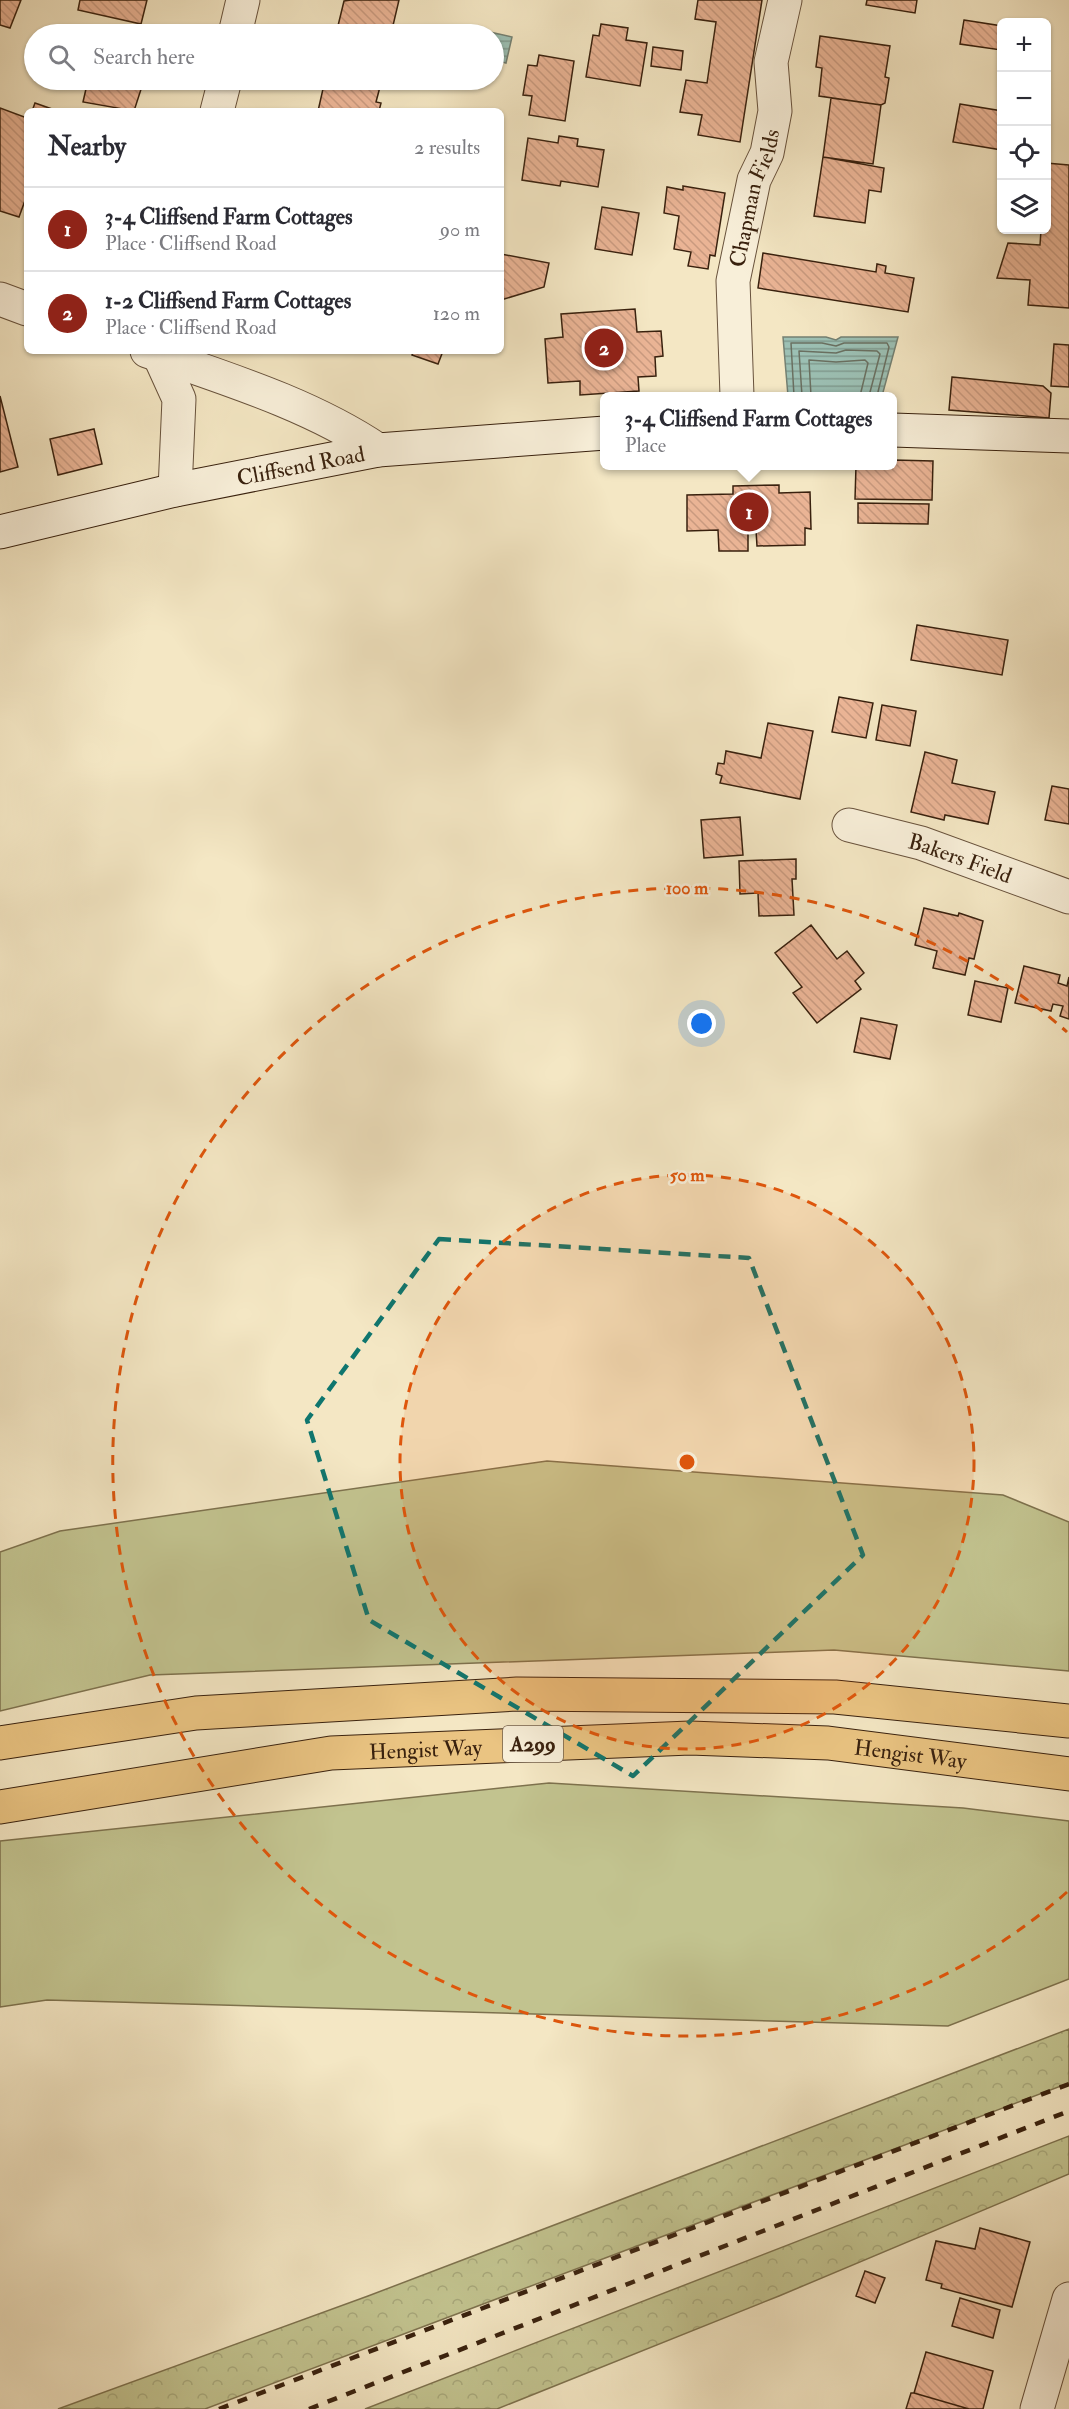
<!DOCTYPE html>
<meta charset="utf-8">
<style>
body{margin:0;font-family:"IM FELL Double Pica",serif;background:#f7f7f7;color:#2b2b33}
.controls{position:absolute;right:18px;top:18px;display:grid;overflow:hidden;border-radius:9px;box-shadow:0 2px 4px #0004}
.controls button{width:54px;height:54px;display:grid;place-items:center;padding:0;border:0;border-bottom:2px solid #e1e1e2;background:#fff;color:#2b2b33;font:30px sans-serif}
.you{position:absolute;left:702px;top:1024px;width:21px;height:21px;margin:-15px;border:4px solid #fff;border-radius:50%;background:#1a73e8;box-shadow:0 0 0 9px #1a73e833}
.badge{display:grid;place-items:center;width:39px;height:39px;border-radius:50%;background:#8f2418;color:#fff;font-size:20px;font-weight:700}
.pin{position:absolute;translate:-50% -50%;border:3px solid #fff;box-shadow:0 2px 6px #0006}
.popup{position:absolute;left:600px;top:392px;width:297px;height:78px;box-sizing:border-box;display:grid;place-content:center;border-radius:9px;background:#fff;filter:drop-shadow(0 2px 4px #0005);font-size:20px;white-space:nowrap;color:#7c7c81}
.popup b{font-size:22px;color:#2b2b33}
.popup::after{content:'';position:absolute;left:50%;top:100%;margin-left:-12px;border:12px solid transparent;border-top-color:#fff}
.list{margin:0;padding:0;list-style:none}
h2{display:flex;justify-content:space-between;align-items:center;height:78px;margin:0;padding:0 24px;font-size:26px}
h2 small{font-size:20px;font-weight:400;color:#7c7c81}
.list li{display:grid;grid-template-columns:39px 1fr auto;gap:18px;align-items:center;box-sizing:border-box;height:84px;padding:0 24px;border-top:2px solid #e1e1e2}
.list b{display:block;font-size:22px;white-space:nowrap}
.list p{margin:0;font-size:20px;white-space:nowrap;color:#7c7c81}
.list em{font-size:20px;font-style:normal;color:#7c7c81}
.icon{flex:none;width:33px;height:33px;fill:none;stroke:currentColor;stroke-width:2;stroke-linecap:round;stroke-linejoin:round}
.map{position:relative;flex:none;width:1069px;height:2409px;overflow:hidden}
.search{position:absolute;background:#fff;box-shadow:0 2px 4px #0004;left:24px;top:24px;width:480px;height:66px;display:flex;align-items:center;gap:15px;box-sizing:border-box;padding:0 21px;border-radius:33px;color:#7c7c81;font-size:22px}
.panel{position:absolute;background:#fff;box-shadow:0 2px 4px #0004;left:24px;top:108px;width:480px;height:246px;border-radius:9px}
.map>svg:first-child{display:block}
.grass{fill:#c2c38f;stroke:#7e724e;stroke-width:1.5}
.forest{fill:url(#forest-crowns);stroke:#7e724e;stroke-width:1.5}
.water{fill:url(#water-rules);stroke:#748072;stroke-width:1.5}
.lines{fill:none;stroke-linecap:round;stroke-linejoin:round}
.shore{stroke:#6a7061;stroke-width:1.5}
.building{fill:url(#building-back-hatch);stroke:#39210e;stroke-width:1.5}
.street-casing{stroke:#68523c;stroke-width:35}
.secondary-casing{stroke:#39210e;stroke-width:35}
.highway-casing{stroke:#39210e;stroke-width:35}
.street{stroke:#f8efd9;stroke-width:33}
.secondary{stroke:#f8efd9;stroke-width:33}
.highway{stroke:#eac482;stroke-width:33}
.rail{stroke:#39210e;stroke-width:4.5;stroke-dasharray:10 10;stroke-linecap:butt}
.marked{fill:none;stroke:#0f766e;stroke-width:4.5;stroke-dasharray:12 8;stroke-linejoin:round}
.ring{fill:none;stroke:#df560c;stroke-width:3;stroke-dasharray:10 8}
.labels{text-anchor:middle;stroke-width:5;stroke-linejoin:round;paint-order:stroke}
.shield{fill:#f8efd9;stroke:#725f4b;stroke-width:1.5}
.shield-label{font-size:21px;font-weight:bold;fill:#39210e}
.street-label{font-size:22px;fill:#39210e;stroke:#f8efd9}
.centre{fill:#df560c;stroke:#f8efd9;stroke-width:3}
.ring-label{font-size:18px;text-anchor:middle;font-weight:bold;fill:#df560c;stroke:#f8efd9;stroke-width:5;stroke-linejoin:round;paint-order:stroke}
</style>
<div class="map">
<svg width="1069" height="2409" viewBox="0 0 1069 2409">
<defs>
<pattern id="forest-crowns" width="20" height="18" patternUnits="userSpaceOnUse" patternTransform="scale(1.5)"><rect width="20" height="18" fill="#c2c38f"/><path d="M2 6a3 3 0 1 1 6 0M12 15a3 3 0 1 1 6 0" fill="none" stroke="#a7a77a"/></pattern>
<pattern id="water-rules" width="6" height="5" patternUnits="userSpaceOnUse" patternTransform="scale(1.5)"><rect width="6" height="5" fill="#9cc0b4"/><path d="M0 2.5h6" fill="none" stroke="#809c91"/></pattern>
<pattern id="building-back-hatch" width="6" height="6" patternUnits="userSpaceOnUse" patternTransform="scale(1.5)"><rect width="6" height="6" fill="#eab495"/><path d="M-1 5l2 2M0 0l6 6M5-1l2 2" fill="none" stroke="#c99a7f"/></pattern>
</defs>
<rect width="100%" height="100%" fill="#f4e7c4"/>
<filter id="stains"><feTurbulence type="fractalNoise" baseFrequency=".00333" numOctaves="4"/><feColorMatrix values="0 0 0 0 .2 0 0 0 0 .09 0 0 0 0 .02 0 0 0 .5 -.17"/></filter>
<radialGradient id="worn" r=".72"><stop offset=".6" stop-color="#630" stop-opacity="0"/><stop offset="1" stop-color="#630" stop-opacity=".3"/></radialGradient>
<path class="grass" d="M 547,1461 L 1003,1495 L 1069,1522 L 1069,1671 L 834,1650 L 150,1675 L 0,1711 L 0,1552 L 60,1531 Z
M 549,1783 L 963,1808 L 1069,1821 L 1069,1979 L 948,2026 L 47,2000 L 0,2007 L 0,1841 Z"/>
<path class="forest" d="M 1069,2029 L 1069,2083 L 205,2409 L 58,2409 L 368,2296 Z
M 1069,2136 L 1069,2174 L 779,2296 L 497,2409 L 365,2409 Z"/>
<path class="water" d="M 459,25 L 512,37 L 506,63 L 494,60 L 494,34 L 449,34 L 458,30 Z
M 783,337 L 826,337 L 836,340 L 841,337 L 898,337 L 882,396 L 788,396 Z"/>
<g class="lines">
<path class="shore" d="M 794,396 L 791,343 L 822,343 L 836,346 L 844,343 L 887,343 L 889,347 L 877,396
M 802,396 L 799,351 L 836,353 L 846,350 L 877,351 L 880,354 L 869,396
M 811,396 L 809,360 L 836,362 L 865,360 L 868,363 L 860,396"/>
</g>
<path class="building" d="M 0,0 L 21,0 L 10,28 L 0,25 Z
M 80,0 L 147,0 L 141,24 L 78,10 Z
M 351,0 L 399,0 L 391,34 L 336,34 L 344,1 Z
M 698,0 L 762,0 L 740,142 L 698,135 L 702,115 L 680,112 L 686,80 L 707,83 L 716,22 L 695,19 Z
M 867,0 L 917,0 L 915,13 L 866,5 Z
M 964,20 L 1002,26 L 1001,50 L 960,44 Z
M 601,24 L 628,28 L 626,40 L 647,43 L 640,86 L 586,77 L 593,35 L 599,36 Z
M 100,26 L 138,34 L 98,34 Z
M 820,36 L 890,46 L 885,77 L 889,78 L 885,103 L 881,105 L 819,96 L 822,68 L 816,67 Z
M 653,47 L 683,51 L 681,70 L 651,66 Z
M 539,55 L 574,61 L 565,121 L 529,115 L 532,96 L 523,95 L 528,65 L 537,66 Z
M 88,80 L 144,80 L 134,111 L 83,102 Z
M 325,80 L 363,80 L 381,83 L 376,102 L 381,103 L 379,111 L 318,111 Z
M 831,98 L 881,105 L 873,164 L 823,157 Z
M 35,103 L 52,109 L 51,111 L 32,111 Z
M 960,104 L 1002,111 L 1002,150 L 953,142 Z
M 0,108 L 27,118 L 27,195 L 19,217 L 0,211 Z
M 559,136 L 578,139 L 577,146 L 604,150 L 598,187 L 561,181 L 560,186 L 522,180 L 528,138 L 558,143 Z
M 823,157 L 884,168 L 881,192 L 869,190 L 865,223 L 814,216 Z
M 1046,163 L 1069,165 L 1069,308 L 1028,305 L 1030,280 L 997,278 L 1008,243 L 1040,245 L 1041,230 L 1046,230 Z
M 683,186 L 725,193 L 715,256 L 710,255 L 708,269 L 688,266 L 691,252 L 674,249 L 679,216 L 664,213 L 667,187 L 683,190 Z
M 602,207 L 639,213 L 632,255 L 595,249 Z
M 763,253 L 876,272 L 877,264 L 886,266 L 885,273 L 914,278 L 908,312 L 758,288 Z
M 501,254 L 549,263 L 544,287 L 501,300 Z
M 635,309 L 637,332 L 661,331 L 663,356 L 655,357 L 656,376 L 638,377 L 639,391 L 580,395 L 580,381 L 548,383 L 545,339 L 563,337 L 561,314 Z
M 1054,344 L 1069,345 L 1069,387 L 1051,386 Z
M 413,351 L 443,351 L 438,364 L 412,355 Z
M 952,377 L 1043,386 L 1051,393 L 1049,418 L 949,410 Z
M 0,396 L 18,467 L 0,472 Z
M 94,429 L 102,464 L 58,475 L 50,439 Z
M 893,460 L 933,461 L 932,500 L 855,499 L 856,466 L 893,466 Z
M 779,485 L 779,493 L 810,492 L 811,529 L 805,528 L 805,545 L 757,546 L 756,530 L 748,530 L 748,551 L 719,551 L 718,530 L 687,531 L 687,495 L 733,494 L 733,486 Z
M 858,503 L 929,504 L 928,524 L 858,523 Z
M 917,625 L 1008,640 L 1002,675 L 911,660 Z
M 839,697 L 873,703 L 866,738 L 832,732 Z
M 882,705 L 916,711 L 910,746 L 876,740 Z
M 768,723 L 813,731 L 800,799 L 720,783 L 722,776 L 716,774 L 718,763 L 724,764 L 726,751 L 761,758 Z
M 925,752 L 957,760 L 952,783 L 995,792 L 988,824 L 945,815 L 944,820 L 911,812 Z
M 1052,786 L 1069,789 L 1069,824 L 1045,820 Z
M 740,817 L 743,855 L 704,858 L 701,820 Z
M 796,859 L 796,879 L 792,879 L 794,915 L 759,916 L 758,893 L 740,894 L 739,861 Z
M 924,908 L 958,916 L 959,913 L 983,921 L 974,959 L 969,958 L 965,975 L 933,968 L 937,951 L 915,945 Z
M 811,925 L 837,959 L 847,951 L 864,973 L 855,981 L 861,989 L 817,1023 L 793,993 L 802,987 L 775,953 Z
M 1024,966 L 1060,975 L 1058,983 L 1067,986 L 1069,977 L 1069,1019 L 1060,1016 L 1063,1006 L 1053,1004 L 1051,1011 L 1015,1003 Z
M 975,981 L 1008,988 L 1001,1022 L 968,1015 Z
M 861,1018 L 897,1025 L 890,1059 L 854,1052 Z
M 980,2228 L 1030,2242 L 1012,2307 L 941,2288 L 942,2284 L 926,2280 L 936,2241 L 975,2249 Z
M 865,2271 L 885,2278 L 875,2303 L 856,2296 Z
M 960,2298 L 1000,2310 L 993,2338 L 952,2326 Z
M 926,2352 L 993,2371 L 983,2409 L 969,2409 L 914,2393 Z
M 911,2393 L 914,2393 L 969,2409 L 906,2409 Z"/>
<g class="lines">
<g class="street-casing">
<g id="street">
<path d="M 235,34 L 243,0"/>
<path d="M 217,111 L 225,80"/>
<path d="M 0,299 L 27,309"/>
<path d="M 147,351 C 224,378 310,404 378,450"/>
<path d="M 160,351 L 159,355 L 179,399 L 175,490"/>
<path id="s1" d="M 737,396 L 733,281 L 754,180 L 767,153 L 775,111 L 771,62 L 785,0"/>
<path id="s2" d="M 849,825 L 921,843 L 1069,897"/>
<path d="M 1037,2409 L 1069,2299"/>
</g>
</g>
<g class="secondary-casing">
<g id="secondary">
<path d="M 893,430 L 1069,436"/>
<path id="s3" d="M 0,532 L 175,490 L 378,450 L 605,433"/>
</g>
</g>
<g class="highway-casing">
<g id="highway">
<path d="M 0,1743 L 196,1713 L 517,1694 L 835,1697 L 1069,1721"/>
<path id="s4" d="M 0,1807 L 331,1753 L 690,1738 L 828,1743 L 1069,1774"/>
</g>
</g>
<use href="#street" class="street"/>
<use href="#secondary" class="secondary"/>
<use href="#highway" class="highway"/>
<path class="rail" d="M 219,2409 L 1069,2084
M 309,2409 L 1069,2111"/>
</g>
<path class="marked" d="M 439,1239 L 749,1258 L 863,1555 L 633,1776 L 369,1620 L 307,1420 Z"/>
<circle cx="687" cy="1462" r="287" fill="#df560c" fill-opacity=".12"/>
<g class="ring">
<circle cx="687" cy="1462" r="287"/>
<path d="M1067 1892A574 574 0 1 1 1067 1032"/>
</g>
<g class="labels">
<rect class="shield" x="503" y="1726" width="60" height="36" rx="4.5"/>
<g class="shield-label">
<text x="533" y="1751">A299</text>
</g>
<g class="street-label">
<text dy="8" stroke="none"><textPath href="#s1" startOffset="201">Chapman Fields</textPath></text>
<text dy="8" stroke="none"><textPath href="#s3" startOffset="308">Cliffsend Road</textPath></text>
<text dy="8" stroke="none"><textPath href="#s2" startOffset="116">Bakers Field</textPath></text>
<text dy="8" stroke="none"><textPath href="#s4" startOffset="430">Hengist Way</textPath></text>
<text dy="8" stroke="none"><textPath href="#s4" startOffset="916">Hengist Way</textPath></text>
</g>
</g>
<circle cx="687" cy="1462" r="9" class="centre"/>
<g class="ring-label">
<text x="687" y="894">100 m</text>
<text x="687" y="1181">50 m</text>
</g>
<rect width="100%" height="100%" filter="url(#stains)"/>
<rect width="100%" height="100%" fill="url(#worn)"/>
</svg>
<div class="controls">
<button>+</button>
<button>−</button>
<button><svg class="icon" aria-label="locate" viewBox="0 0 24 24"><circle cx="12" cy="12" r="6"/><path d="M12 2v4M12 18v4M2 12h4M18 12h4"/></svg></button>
<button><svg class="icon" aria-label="layers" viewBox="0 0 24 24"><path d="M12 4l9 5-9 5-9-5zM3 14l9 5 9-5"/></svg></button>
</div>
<div class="you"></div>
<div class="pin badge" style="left:749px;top:512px">1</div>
<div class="popup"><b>3-4 Cliffsend Farm Cottages</b>Place</div>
<div class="pin badge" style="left:604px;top:348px">2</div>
<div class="search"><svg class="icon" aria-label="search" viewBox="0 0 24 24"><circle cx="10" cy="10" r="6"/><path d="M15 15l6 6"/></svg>Search here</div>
<section class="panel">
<h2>Nearby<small>2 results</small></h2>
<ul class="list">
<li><span class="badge">1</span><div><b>3-4 Cliffsend Farm Cottages</b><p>Place · Cliffsend Road</p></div><em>90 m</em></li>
<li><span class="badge">2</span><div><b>1-2 Cliffsend Farm Cottages</b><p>Place · Cliffsend Road</p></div><em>120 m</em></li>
</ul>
</section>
</div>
